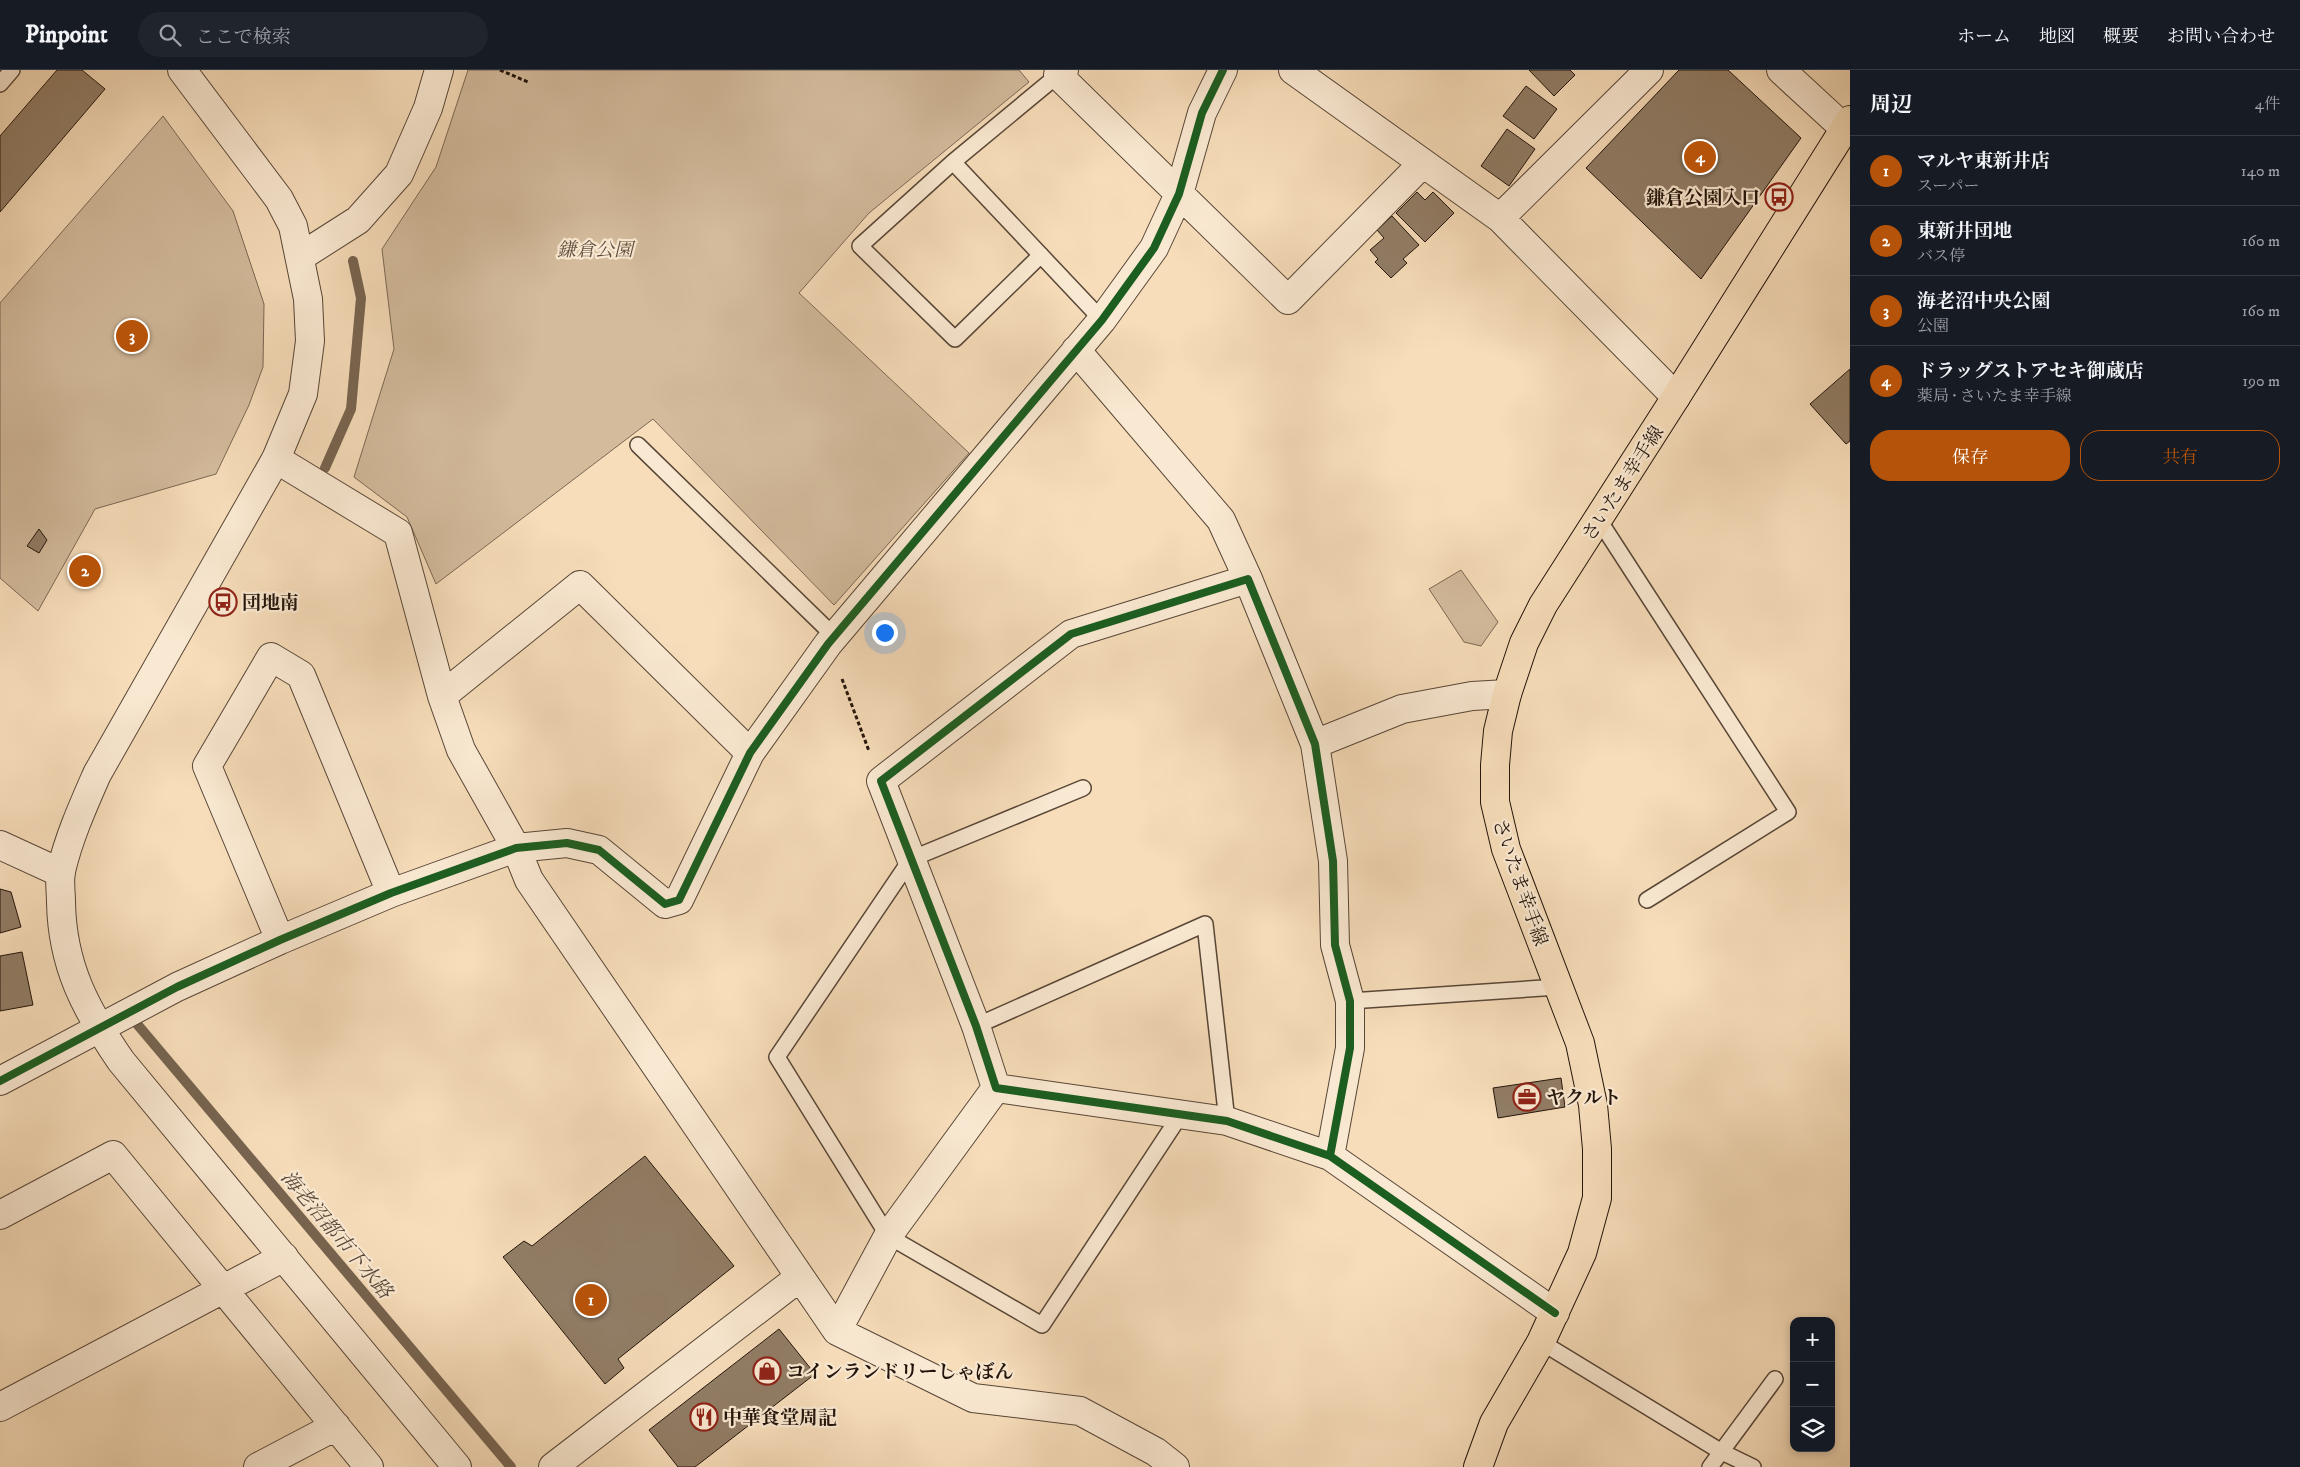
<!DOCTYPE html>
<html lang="ja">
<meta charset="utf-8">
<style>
body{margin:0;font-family:"IM FELL DW Pica","Noto Serif JP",serif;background:#20242c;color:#f1f3f6}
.controls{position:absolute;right:15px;bottom:15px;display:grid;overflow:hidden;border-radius:10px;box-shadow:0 2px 8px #0003}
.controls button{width:45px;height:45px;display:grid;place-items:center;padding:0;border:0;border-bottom:1px solid #363941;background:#171b24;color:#f1f3f6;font:25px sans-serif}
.you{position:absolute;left:884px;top:562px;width:18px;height:18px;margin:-12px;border:4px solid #fff;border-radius:50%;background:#1a73e8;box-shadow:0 0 0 8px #1a73e833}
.badge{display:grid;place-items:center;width:32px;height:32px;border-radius:50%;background:#b45309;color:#fff;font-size:16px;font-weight:700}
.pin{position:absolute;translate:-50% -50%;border:2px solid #fff;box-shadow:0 1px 5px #0006}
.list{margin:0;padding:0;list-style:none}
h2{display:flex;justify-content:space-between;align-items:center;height:65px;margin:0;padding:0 20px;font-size:21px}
h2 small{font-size:16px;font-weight:400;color:#9ea1a6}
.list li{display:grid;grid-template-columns:32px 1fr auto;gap:15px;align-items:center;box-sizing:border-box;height:70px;padding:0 20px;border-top:1px solid #363941}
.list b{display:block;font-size:19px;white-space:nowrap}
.list p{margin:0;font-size:16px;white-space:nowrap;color:#9ea1a6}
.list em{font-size:16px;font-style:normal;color:#9ea1a6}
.actions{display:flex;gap:10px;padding:15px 20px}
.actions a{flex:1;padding:11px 0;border:1px solid #b45309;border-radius:20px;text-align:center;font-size:18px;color:#b45309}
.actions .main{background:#b45309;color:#fff}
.icon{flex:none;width:28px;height:28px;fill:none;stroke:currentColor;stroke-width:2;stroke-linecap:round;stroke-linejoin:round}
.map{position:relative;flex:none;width:1850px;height:1397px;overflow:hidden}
header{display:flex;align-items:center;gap:30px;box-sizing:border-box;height:70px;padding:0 25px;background:#171b24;border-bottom:1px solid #363941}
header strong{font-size:24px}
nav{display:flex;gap:28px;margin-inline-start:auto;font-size:18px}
.search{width:350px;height:45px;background:#20242c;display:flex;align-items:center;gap:12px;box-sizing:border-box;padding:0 18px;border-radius:28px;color:#9ea1a6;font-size:19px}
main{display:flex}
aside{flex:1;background:#171b24}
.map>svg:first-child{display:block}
.green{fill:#d3bb9c;stroke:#7b6854}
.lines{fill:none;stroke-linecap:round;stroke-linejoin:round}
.stream{stroke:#776450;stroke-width:10}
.building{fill:#917d66;stroke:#23140b}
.service-casing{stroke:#584637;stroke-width:18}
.minor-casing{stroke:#584637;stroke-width:30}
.tertiary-casing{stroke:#584637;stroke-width:30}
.primary-casing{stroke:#23140b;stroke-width:30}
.path{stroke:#23140b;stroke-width:3;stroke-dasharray:4 2.5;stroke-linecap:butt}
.service{stroke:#fae9d2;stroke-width:15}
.minor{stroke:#fae9d2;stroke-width:28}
.tertiary{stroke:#fae9d2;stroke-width:28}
.primary{stroke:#f7ddba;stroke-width:28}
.cycleway-casing{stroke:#fae9d2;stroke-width:11}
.cycleway{stroke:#1b5e20;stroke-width:8}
.labels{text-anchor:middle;stroke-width:4.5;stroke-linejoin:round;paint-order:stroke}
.poi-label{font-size:19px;font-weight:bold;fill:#23140b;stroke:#fae9d2;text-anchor:start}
.park-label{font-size:19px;font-style:italic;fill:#614e3e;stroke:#fae9d2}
.street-label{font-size:19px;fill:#23140b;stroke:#fae9d2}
.water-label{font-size:20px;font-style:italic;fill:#5b4939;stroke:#fae9d2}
</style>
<header>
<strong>Pinpoint</strong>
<div class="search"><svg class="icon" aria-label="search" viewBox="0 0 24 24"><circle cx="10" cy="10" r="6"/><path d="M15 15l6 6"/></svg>ここで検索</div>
<nav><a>ホーム</a><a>地図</a><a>概要</a><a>お問い合わせ</a></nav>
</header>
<main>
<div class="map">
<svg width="1850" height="1397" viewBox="0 0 1850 1397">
<rect width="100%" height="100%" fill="#f7ddba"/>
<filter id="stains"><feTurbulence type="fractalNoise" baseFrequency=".004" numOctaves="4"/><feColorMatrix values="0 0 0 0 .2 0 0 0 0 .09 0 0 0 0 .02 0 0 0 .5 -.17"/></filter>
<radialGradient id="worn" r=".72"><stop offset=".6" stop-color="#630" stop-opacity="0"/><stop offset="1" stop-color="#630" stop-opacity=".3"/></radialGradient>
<path class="green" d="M 468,0 L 1019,0 L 1029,12 L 869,143 L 799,223 L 969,383 L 834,535 L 653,349 L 436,514 L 407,447 L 354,407 L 394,279 L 382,179 L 436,97 Z
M 163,46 L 233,141 L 264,234 L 263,297 L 249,335 L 216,404 L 95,439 L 38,541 L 0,508 L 0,233 Z
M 1461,500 L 1498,552 L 1481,576 L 1464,572 L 1429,519 Z"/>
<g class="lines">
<path class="stream" d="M 325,398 L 351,339 L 361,228 L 353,191
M 137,954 L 511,1397"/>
</g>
<path class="building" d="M 57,0 L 82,0 L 105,19 L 0,142 L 0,66 Z
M 1529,0 L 1570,0 L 1575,5 L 1554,26 Z
M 1679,0 L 1728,0 L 1801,68 L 1701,209 L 1586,98 Z
M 1526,16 L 1557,39 L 1534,69 L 1503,46 Z
M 1507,59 L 1535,79 L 1509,116 L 1481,96 Z
M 1417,122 L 1425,130 L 1433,122 L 1454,143 L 1425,172 L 1396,143 Z
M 1392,146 L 1419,175 L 1403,189 L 1407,193 L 1391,208 L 1375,192 L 1378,189 L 1370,180 L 1384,168 L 1377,160 Z
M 1850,299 L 1850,371 L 1846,374 L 1810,334 Z
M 39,459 L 47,470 L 39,483 L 27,476 Z
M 0,819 L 11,822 L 21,857 L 0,863 Z
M 22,882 L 33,935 L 0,941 L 0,886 Z
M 1561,1008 L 1565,1037 L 1498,1048 L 1493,1018 Z
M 645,1086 L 734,1196 L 618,1289 L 624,1298 L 605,1314 L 503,1187 L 524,1171 L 532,1176 Z
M 779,1259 L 815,1304 L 695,1397 L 678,1397 L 649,1360 Z"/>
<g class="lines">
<g class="service-casing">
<path id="service" d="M 1058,5 L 953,92 L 1102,250
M 0,14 L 12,0
M 953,92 L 860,176 L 955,269 L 1041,185
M 638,375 L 834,566
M 1599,450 L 1788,742 L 1647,830
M 1083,718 L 911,789 L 777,987 L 888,1166 L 1042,1255 L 1181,1044
M 1350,931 L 1558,917
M 976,956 L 1205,854 L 1227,1051
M 1541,1272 L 1720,1381 L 1753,1397
M 1710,1397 L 1775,1309"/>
</g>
<g class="minor-casing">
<path id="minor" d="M 1064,0 L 1058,5 L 1288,230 L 1422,94
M 1293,0 L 1500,148 L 1676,327
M 1781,0 L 1844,58
M 1500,148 L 1649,0
M 300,187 L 358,150 L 399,104 L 428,38 L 439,0
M 1076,280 L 1221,450 L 1248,509
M 276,389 L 398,463 L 442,626 L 461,680 L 516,778 L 529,810 L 837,1261 L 973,1328 L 1080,1341 L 1156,1382 L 1175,1397
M 442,626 L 580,515 L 750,683
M 1315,674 L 1402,639 L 1472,626 L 1507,624
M 280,870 L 207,696 L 271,587 L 301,605 L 391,823
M 0,1011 L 177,917 L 280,870 L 391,823 L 516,778 L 567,773 L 599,780 L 665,834 L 679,830 L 750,683 L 828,574 L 1102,250 L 1154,178 L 1179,124 L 1202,43 L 1223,0
M 1330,1086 L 1350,978 L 1350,931 L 1335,875 L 1333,791 L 1315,674 L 1248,509 L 1071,564 L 881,711 L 976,956 L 996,1018 L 1227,1051 L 1330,1086 L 1555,1243
M 0,1145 L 113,1085 L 369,1397
M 837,1261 L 888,1166 L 996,1018
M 0,1337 L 284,1187
M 258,1397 L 336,1356
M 553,1397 L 800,1207"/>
</g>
<g class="tertiary-casing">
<path id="tertiary" d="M 182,0 L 279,129 L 293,156 L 308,229 L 310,271 L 303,324 L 276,389 L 97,704 C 83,736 69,767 61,801 C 59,811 61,822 61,832 C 62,896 86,940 121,991 L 457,1397
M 0,775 L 61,803"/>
</g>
<g class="primary-casing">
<path id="primary" d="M 1478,1397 L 1494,1353 L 1541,1272 L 1582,1183 L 1597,1128 L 1597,1079 L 1593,1035 L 1580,973 L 1506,779 L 1495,732 L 1495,695 L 1498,661 L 1507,624 L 1524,573 L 1543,535 L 1676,327 L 1850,50"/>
</g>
<path class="path" d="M 500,0 L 528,12
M 842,609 L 869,681"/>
<use href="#service" class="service"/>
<use href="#minor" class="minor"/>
<use href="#tertiary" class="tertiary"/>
<use href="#primary" class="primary"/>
<g class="cycleway-casing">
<path id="cycleway" d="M 0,1011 L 177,917 L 280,870 L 391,823 L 516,778 L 567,773 L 599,780 L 665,834 L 679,830 L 750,683 L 828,574 L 1102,250 L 1154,178 L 1179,124 L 1202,43 L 1223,0
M 1330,1086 L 1350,978 L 1350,931 L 1335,875 L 1333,791 L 1315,674 L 1248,509 L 1071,564 L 881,711 L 976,956 L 996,1018 L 1227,1051 L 1330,1086 L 1555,1243"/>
</g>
<use href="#cycleway" class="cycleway"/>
</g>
<defs>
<g id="bus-ring" transform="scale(1.4375)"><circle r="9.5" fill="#fae9d2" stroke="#8f2418" stroke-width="1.5"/><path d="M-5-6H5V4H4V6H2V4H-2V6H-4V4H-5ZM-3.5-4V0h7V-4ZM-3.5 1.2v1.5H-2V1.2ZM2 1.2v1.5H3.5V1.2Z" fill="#8f2418"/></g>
<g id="office-ring" transform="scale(1.4375)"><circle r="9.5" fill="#fae9d2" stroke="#8f2418" stroke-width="1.5"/><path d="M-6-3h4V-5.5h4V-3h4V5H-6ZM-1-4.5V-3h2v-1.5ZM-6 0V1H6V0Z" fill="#8f2418"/></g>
<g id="shop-ring" transform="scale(1.4375)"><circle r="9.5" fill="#fae9d2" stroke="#8f2418" stroke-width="1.5"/><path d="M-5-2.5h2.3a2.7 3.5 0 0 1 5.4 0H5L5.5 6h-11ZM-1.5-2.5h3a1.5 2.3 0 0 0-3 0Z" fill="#8f2418"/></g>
<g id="restaurant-ring" transform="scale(1.4375)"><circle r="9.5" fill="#fae9d2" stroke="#8f2418" stroke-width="1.5"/><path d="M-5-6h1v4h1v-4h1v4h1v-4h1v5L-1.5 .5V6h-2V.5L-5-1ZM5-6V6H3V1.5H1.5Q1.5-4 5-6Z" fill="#8f2418"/></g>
</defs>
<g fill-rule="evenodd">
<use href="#bus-ring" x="1779" y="127"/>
<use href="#bus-ring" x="223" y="532"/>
<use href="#office-ring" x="1527" y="1027"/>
<use href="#shop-ring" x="767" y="1301"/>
<use href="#restaurant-ring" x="704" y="1347"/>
</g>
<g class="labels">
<g class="poi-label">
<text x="1760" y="134" text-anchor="end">鎌倉公園入口</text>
<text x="242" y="539">団地南</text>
<text x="1546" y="1034">ヤクルト</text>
<text x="786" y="1308">コインランドリーしゃぼん</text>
<text x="723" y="1354">中華食堂周記</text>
</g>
<g class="park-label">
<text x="595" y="186">鎌倉公園</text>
</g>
<g class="street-label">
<text transform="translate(1622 413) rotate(-57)" y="7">さいたま幸手線</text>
<text transform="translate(1521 812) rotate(71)" y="7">さいたま幸手線</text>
</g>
<g class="water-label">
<text transform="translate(337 1164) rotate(50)" y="7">海老沼都市下水路</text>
</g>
</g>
<rect width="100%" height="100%" filter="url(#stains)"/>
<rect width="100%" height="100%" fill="url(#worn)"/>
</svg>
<div class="controls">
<button>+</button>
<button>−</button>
<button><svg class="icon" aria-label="layers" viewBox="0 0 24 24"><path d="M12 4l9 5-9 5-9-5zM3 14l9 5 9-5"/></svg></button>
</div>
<div class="you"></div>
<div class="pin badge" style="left:591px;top:1230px">1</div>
<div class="pin badge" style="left:85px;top:501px">2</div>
<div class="pin badge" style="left:132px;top:266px">3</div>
<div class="pin badge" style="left:1700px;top:87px">4</div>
</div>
<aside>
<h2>周辺<small>4件</small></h2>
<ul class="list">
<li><span class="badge">1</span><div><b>マルヤ東新井店</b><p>スーパー</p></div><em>140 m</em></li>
<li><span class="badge">2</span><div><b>東新井団地</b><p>バス停</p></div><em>160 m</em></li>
<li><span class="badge">3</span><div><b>海老沼中央公園</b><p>公園</p></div><em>160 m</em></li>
<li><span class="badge">4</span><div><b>ドラッグストアセキ御蔵店</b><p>薬局 · さいたま幸手線</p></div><em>190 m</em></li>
</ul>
<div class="actions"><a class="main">保存</a><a>共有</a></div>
</aside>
</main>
